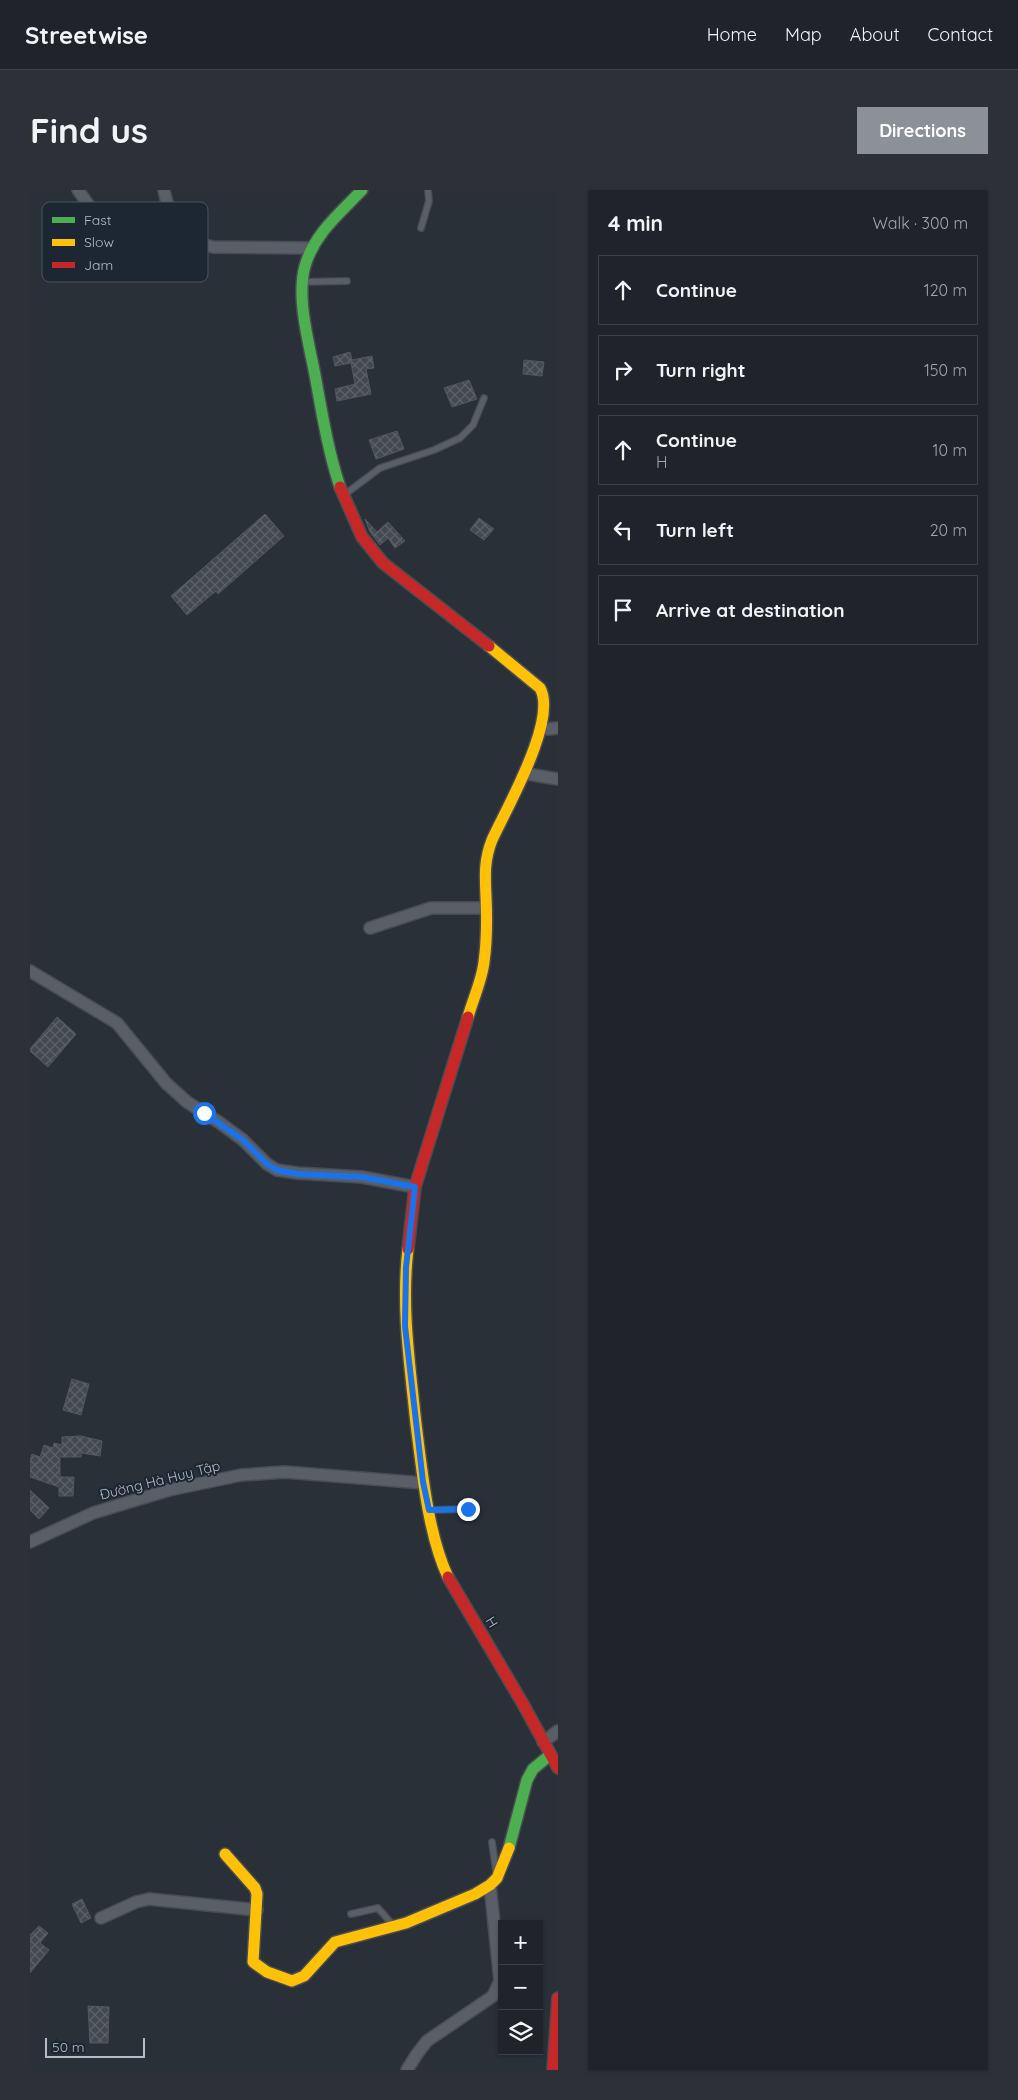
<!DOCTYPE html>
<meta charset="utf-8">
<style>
body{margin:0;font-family:Quicksand,sans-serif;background:#2d3036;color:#f1f3f6}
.controls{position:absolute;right:15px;bottom:15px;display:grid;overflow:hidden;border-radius:0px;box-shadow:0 1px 4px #0004}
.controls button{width:45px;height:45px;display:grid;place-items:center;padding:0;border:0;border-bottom:1px solid #3d4147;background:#20242a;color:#f1f3f6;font:25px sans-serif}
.scale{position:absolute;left:15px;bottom:12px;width:100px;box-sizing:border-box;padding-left:5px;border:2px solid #b4bcc9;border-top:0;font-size:14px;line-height:18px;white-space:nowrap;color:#b4bcc9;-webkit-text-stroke:4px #1d2633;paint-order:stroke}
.stop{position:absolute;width:15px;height:15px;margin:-11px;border:4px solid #1a73e8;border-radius:50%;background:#fff}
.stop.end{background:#1a73e8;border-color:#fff;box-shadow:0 1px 5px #0008}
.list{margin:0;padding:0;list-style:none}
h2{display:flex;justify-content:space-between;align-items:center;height:65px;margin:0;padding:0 20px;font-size:21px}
h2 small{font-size:16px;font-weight:400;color:#a2a4a8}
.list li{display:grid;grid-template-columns:32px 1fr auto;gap:15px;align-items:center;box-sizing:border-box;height:70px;margin:0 10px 10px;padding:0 10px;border:1px solid #3d4147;border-radius:0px}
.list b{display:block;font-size:19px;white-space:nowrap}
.list p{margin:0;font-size:16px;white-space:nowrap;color:#a2a4a8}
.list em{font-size:16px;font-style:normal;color:#a2a4a8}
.icon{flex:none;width:28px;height:28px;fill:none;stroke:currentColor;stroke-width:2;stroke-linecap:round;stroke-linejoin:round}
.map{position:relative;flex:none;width:528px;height:1880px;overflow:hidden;border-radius:0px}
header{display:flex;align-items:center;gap:30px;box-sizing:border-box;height:70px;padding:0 25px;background:#20242a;border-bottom:1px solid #3d4147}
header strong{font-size:24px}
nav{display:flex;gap:28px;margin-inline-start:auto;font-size:18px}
.intro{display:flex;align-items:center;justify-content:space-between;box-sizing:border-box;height:120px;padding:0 30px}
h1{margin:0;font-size:35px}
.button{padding:12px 22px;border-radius:0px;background:#8c9099;color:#fff;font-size:18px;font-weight:700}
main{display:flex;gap:30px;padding:0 30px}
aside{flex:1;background:#20242a;border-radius:0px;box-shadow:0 1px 4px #0004}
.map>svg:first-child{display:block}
.building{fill:url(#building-cross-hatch);stroke:#52575f}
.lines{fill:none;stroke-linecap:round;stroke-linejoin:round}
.lane-casing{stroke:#484c53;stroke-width:8}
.street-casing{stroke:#484c53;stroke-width:14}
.fast-casing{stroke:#484c53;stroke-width:14}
.slow-casing{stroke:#484c53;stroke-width:14}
.jam-casing{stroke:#484c53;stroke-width:14}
.lane{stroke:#5a5e66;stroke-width:5.5}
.street{stroke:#5a5e66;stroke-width:11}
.fast{stroke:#4caf50;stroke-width:11}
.slow{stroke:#ffc107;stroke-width:11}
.jam{stroke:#c62828;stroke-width:11}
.route{stroke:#1a73e8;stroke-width:6}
.labels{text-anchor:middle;stroke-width:4;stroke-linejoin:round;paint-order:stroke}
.street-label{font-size:14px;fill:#b4bcc9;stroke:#1d2633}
.key{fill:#1d2633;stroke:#4a5360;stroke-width:1}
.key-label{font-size:14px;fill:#b4bcc9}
</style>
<header>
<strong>Streetwise</strong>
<nav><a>Home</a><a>Map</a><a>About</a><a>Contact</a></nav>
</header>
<div class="intro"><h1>Find us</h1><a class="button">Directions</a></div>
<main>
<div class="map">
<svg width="528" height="1880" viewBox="0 0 528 1880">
<defs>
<pattern id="building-cross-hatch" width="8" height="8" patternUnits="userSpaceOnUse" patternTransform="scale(1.25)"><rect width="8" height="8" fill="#444950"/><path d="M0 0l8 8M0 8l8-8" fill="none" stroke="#5d6168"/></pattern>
</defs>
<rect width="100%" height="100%" fill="#2a3038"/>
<path class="building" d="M 320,162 L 322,170 L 342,166 L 344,178 L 336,179 L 341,204 L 307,211 L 305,199 L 325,194 L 321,173 L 305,176 L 303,167 Z
M 494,170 L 514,172 L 512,186 L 493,184 Z
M 439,190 L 447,209 L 422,217 L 414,198 Z
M 367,241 L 374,259 L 346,269 L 339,250 Z
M 235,324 L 254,346 L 188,404 L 186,401 L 157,425 L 141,406 Z
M 449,328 L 464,339 L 454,350 L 440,340 Z
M 335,329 L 347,342 L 358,332 L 375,351 L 365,358 L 358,348 L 350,355 L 340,342 Z
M 27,827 L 46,844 L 18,877 L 0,861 L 0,859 Z
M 42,1189 L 59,1194 L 51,1225 L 33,1220 Z
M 51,1246 L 72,1251 L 70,1266 L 51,1263 L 51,1267 L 30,1267 L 30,1287 L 44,1287 L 43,1306 L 29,1306 L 29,1297 L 0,1287 L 0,1271 L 2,1264 L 10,1267 L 14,1255 L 23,1258 L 24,1253 L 32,1255 L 32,1247 Z
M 0,1300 L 19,1318 L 9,1329 L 0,1320 Z
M 52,1709 L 61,1728 L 51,1733 L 42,1714 Z
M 9,1736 L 18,1743 L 10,1753 L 19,1760 L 0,1783 L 0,1745 Z
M 58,1816 L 79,1817 L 78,1853 L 60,1853 Z"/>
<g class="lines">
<g class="lane-casing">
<path id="lane" d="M 391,38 L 399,11 L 398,0
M 40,84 C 40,78 40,70 42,65 C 47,53 67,43 76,31
M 272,92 L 317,91
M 314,305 L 350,278 L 404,260 L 430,248 L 443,235 L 454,208
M 401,1320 L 438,1319
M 462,1652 L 466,1681
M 321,1724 L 348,1718 L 362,1734"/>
</g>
<g class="street-casing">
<path id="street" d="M 48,0 L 62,20 L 76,31 L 128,32 L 147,38
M 134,0 C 141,34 149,49 183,57 L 282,58
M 518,539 L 528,538
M 498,584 L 528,589
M 340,738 L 401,718 L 456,718
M 0,781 L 87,833 L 136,893 L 157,912 L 190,933 L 213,950 L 237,974 L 247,980 L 267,983 L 332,987 L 385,997
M 0,1352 L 63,1323 L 139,1300 L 211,1285 L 255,1282 L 393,1293
M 513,1552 L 528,1541
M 71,1728 L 106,1712 L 119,1709 L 227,1720
M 377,1880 L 387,1864 L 397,1851 L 463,1806 L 470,1791 L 460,1695"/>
</g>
<g class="fast-casing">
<path id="fast" d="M 310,297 C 298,261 292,223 285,185 C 279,153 266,108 275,76 C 284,44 310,23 332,0
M 479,1658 L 497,1590 L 503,1579 L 520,1565"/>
</g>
<g class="slow-casing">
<path id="slow" d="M 438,827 C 443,809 452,790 454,772 C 457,750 457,728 456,707 C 455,686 454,670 462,650 C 476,619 528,530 510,498 L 459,456
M 378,1059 C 371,1118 380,1175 386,1234 C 392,1280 398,1345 418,1387
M 195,1664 L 225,1698 L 227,1704 L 223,1772 L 237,1782 L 262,1791 L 274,1786 L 305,1752 L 376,1733 L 445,1704 L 460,1695 L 467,1688 L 479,1658"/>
</g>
<g class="jam-casing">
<path id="jam" d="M 310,297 L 332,347 L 353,373 L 459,456
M 378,1059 L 385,997 L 438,827
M 418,1387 L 493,1514 L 528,1578
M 523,1880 L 528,1808"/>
</g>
<use href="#lane" class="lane"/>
<use href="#street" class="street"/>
<use href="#fast" class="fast"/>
<use href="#slow" class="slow"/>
<use href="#jam" class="jam"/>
</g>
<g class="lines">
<path class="route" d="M 174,923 L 213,950 L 237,974 L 247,980 L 268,984 L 332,987 L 385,997 L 376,1077 L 375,1136 L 393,1292 L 399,1320 L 438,1319"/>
</g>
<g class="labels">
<g class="street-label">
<text transform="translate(130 1290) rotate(-14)" y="5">Đường Hà Huy Tập</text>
<text transform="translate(462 1432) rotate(59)" y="5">H</text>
</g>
</g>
<rect x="12" y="12" width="166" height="80" rx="8" class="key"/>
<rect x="22" y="27" width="23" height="6" fill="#4caf50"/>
<rect x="22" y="49" width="23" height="7" fill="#ffc107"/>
<rect x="22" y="72" width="23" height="6" fill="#c62828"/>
<g class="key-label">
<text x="54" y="35">Fast</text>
<text x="54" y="57">Slow</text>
<text x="54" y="80">Jam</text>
</g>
</svg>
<div class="controls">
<button>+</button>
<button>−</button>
<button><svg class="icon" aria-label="layers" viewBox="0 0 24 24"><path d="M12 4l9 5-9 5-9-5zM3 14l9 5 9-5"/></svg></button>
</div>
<div class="scale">50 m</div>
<div class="stop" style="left:174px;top:923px"></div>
<div class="stop end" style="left:438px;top:1319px"></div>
</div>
<aside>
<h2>4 min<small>Walk · 300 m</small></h2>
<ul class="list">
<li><svg class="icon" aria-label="ahead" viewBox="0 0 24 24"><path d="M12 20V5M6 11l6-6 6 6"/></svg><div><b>Continue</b></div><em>120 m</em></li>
<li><svg class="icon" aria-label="right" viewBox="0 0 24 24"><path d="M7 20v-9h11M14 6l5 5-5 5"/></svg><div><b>Turn right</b></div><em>150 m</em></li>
<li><svg class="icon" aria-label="ahead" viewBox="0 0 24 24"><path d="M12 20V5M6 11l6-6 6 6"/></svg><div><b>Continue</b><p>H</p></div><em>10 m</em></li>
<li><svg class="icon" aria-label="left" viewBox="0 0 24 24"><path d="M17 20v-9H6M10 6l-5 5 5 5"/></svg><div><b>Turn left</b></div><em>20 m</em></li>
<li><svg class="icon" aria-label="arrive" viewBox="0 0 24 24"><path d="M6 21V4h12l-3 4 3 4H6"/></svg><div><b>Arrive at destination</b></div></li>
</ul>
</aside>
</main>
